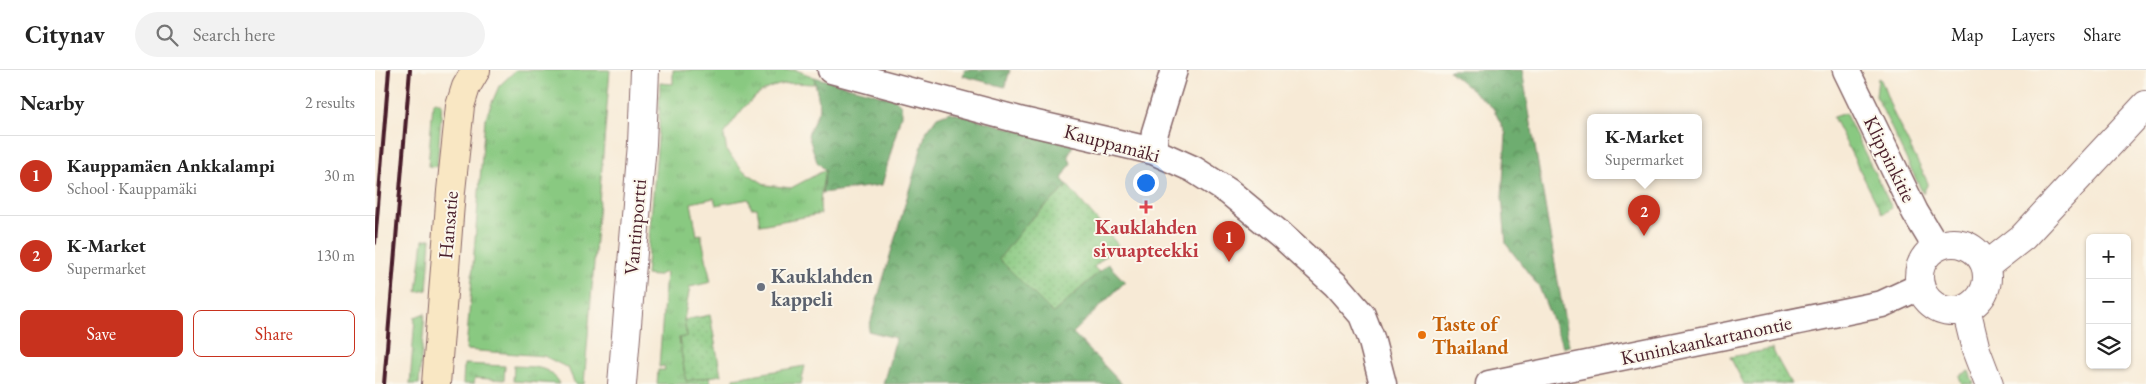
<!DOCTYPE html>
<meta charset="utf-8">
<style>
body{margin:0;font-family:"EB Garamond",serif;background:#f2f2f2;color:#222}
.controls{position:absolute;right:15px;bottom:15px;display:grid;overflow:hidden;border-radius:8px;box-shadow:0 1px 4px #0004}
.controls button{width:45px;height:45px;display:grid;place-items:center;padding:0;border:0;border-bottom:1px solid #e0e0e0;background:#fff;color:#222;font:25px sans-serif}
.you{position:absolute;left:770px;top:112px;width:18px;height:18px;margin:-12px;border:4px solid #fff;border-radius:50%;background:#1a73e8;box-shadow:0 0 0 8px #1a73e833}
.badge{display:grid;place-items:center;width:32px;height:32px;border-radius:50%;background:#c8321e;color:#fff;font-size:16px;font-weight:700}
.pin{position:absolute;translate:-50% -41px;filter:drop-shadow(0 1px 2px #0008)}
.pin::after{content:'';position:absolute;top:26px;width:18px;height:15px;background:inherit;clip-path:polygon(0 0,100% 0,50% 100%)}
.popup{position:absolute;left:1212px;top:44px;width:115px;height:65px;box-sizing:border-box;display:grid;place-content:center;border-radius:8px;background:#fff;filter:drop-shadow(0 1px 4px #0005);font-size:16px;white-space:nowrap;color:#767676}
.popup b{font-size:19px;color:#222}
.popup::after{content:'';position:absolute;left:50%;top:100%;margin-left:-10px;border:10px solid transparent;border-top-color:#fff}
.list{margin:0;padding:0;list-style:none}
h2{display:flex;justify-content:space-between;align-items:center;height:65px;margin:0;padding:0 20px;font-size:21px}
h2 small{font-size:16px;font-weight:400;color:#767676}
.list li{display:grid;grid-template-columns:32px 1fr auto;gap:15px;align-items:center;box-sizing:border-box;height:80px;padding:0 20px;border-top:1px solid #e0e0e0}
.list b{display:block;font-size:19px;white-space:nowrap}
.list p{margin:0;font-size:16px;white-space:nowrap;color:#767676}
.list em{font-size:16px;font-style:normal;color:#767676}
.actions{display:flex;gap:10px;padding:15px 20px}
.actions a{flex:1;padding:11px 0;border:1px solid #c8321e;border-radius:8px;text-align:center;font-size:18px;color:#c8321e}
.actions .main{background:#c8321e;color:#fff}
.icon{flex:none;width:28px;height:28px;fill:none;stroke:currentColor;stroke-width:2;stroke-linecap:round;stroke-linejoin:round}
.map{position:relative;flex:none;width:1771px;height:314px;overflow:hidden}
header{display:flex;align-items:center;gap:30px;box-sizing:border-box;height:70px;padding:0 25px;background:#fff;border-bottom:1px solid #e0e0e0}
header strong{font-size:24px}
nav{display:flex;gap:28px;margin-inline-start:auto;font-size:18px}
.search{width:350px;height:45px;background:#f2f2f2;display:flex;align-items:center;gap:12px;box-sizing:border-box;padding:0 18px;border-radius:28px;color:#767676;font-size:19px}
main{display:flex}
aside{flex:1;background:#fff}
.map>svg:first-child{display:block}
.grass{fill:url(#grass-tufts);stroke:#6a7456}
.forest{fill:url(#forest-crowns);stroke:#5c664d}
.park{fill:url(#park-dots);stroke:#6a7456}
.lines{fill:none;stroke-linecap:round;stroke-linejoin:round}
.minor-casing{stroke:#876667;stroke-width:29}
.tertiary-casing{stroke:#876667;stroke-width:30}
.secondary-casing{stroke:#876667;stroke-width:30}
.minor{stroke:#fff;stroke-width:26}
.tertiary{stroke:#fff;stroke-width:28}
.secondary{stroke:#f9e7c3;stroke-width:28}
.rail{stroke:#4a1f2b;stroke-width:4}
.health-dot{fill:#e0444e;stroke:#fbf7ec;stroke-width:2}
.worship-dot{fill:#6b7280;stroke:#fbf7ec;stroke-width:2}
.food-dot{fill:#e8710a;stroke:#fbf7ec;stroke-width:2}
.labels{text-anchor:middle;stroke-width:4;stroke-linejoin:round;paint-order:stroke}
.street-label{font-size:20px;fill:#4a1f2b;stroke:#fbf7ec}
.health-label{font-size:20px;font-weight:bold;fill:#be3a42;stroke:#fbf7ec}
.worship-label{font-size:20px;font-weight:bold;fill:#5b616d;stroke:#fbf7ec;text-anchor:start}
.food-label{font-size:20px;font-weight:bold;fill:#c56008;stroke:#fbf7ec;text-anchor:start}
</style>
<header>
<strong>Citynav</strong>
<div class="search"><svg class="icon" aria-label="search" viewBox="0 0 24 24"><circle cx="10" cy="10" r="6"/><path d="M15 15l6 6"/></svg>Search here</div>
<nav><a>Map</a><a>Layers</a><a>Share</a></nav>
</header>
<main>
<aside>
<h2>Nearby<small>2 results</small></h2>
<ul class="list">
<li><span class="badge">1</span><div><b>Kauppamäen Ankkalampi</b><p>School · Kauppamäki</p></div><em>30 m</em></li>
<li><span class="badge">2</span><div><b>K-Market</b><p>Supermarket</p></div><em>130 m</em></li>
</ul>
<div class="actions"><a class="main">Save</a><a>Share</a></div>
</aside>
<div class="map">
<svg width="1771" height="314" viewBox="0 0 1771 314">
<defs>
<pattern id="grass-tufts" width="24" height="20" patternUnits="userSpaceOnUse" patternTransform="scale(1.25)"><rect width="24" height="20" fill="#89c981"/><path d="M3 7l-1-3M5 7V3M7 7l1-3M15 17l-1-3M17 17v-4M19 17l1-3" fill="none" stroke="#78ac70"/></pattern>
<pattern id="forest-crowns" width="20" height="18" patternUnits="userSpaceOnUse" patternTransform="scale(1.25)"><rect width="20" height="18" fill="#6ead6f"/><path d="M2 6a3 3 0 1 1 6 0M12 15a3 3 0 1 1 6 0" fill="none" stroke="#5c8c5b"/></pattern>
<pattern id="park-dots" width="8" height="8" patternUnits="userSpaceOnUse" patternTransform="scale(1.25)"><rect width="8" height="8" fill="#89c981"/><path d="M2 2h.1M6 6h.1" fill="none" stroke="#78ac70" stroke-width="1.8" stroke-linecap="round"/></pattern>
</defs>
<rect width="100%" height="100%" fill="#fbf7ec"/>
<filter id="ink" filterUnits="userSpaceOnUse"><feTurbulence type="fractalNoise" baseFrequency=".02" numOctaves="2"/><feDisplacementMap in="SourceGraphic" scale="10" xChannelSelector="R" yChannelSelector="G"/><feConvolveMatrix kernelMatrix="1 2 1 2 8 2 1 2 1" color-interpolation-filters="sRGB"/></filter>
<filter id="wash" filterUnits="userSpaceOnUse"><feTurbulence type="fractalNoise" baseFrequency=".0096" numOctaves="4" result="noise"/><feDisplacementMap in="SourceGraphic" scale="20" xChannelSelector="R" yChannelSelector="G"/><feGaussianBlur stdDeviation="1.12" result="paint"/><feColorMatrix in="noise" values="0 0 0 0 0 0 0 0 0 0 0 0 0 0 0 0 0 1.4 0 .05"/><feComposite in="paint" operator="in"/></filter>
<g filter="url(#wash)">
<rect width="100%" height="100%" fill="#f7ead6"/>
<path class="grass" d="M 141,0 L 235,0 L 209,314 L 200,314 L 193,298 L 169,286 L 91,280 L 110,49 L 124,16 Z
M 298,0 L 421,0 L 439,7 L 440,14 C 430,14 419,12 409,14 C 380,19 365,41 349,65 L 352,82 L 369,101 L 391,115 L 416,118 L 450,100 C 448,116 443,129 446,144 L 385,155 L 382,138 L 376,138 L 374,129 L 341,135 L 339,128 L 316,133 L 322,165 L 326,164 L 336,212 L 315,217 L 309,250 L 312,267 L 304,268 L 311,311 L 335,307 L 336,314 L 282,314 L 283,300 L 290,300 L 289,296 L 284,297 L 291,202 L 281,206 L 271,205 L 284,57 L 285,13 L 298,14 Z
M 1503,8 L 1506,10 L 1518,42 L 1553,113 L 1548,124 L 1501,26 Z
M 61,31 L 67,34 L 62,97 L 53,96 L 58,33 Z
M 1470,43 L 1517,138 L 1507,144 L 1458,47 Z
M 53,169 L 56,169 L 52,220 L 42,222 L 48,170 Z
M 50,243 L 44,314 L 35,314 L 40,247 Z
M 89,294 L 130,296 L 129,310 L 100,308 L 99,314 L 88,314 Z
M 139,296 C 157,297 176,295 184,314 L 138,311 Z
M 430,296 L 426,314 L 359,314 L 359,308 Z
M 1594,301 L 1599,314 L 1587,314 L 1584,306 Z"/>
<path class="forest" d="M 590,0 L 635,0 L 630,17 L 588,6 Z
M 1077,0 L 1147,0 L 1194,276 L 1188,277 L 1164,217 L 1131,174 L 1127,127 L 1131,64 L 1118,38 L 1074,1 Z
M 439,7 L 520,29 L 526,35 L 526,45 L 507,115 L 447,123 L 450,100 L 442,92 L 433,65 L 445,37 Z
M 575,42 L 698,75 L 693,86 L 696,93 L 687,109 L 693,116 L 653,152 L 678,243 L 733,194 L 750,212 L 698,263 L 747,314 L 508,314 L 521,268 L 493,261 L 551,62 L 562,47 Z"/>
<path class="park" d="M 693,116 L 743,175 L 719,197 L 724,202 L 678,243 L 624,189 L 653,152 Z
M 335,245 L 346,305 L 311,311 L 304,268 L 312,266 L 309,250 Z
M 1397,279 L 1416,314 L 1369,314 L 1355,287 Z"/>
</g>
<g filter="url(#ink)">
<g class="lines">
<g class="minor-casing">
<path id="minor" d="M 456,0 L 648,51 L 778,81 L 818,99 L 854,122 L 906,165 L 961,215 L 987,245 L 996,268 L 1008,314
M 1471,0 L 1540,142 L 1561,177
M 778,81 L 780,62 L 799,0
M 1114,314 L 1507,234 L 1546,216"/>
</g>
<g class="tertiary-casing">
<path id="tertiary" d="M1544 207a34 34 0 1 1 68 0a34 34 0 1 1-68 0Z
M 1611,196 L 1648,167 L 1771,35
M 1591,239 L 1601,280 L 1614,314
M 247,314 L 267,74 L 270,0"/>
</g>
<g class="secondary-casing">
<path id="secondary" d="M 61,314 L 76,121 L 85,36 L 91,17 L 101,0"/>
</g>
<use href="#minor" class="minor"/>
<use href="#tertiary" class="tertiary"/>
<use href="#secondary" class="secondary"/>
<path class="rail" d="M 0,173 L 14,0
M 9,314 L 35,0"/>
</g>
</g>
<path class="health-dot" d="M768.5 129.5h5v5h5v5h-5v5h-5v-5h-5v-5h5z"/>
<circle class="worship-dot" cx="386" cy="217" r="5"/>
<circle class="food-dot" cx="1047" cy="265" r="5"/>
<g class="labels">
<g class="street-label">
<text transform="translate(737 73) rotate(15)" y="7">Kauppamäki</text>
<text transform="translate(1515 89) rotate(64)" y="7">Klippinkitie</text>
<text transform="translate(73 155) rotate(-85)" y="7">Hansatie</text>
<text transform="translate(260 157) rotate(-85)" y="7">Vantinportti</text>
<text transform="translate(1331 270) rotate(-12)" y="7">Kuninkaankartanontie</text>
</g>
<g class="health-label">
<text x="771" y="164">Kauklahden<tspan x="771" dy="23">sivuapteekki</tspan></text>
</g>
<g class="worship-label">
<text x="396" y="213">Kauklahden<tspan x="396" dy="23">kappeli</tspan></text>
</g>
<g class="food-label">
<text x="1057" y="261">Taste of<tspan x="1057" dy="23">Thailand</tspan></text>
</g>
</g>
</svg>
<div class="controls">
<button>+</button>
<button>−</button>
<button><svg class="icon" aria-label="layers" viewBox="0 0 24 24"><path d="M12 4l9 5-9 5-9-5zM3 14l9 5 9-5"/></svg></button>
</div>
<div class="you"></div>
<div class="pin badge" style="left:854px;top:192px">1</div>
<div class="pin badge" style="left:1269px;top:166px">2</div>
<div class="popup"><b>K-Market</b>Supermarket</div>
</div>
</main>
